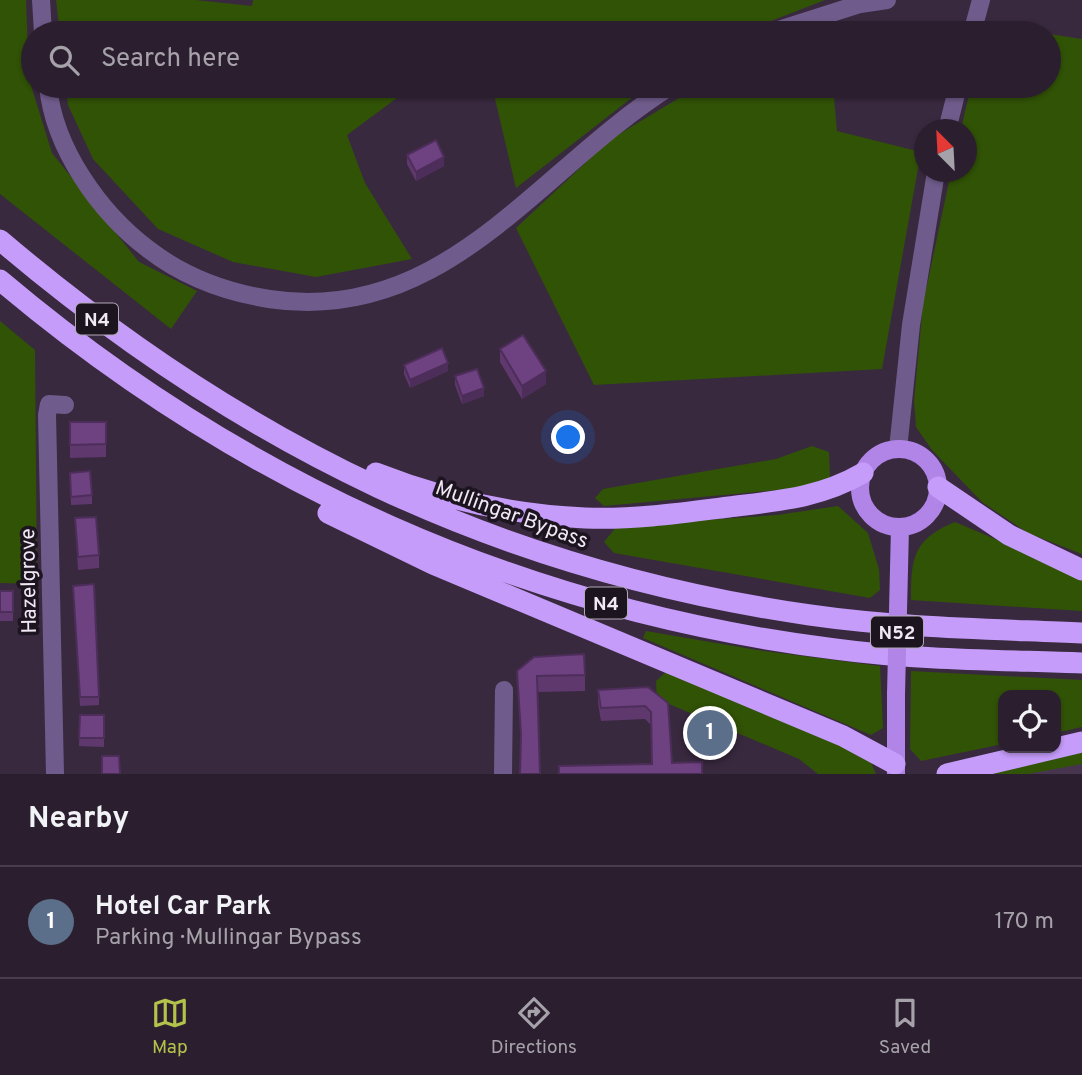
<!DOCTYPE html>
<meta charset="utf-8">
<style>
body{margin:0;font-family:Overpass,sans-serif;background:#332737;color:#f1f3f6}
.controls{position:absolute;right:21px;bottom:21px;display:grid;overflow:hidden;border-radius:14px;box-shadow:0 2px 5px #0004}
.controls button{width:63px;height:63px;display:grid;place-items:center;padding:0;border:0;border-bottom:2px solid #473d4b;background:#2b1f2f;color:#f1f3f6;font:35px sans-serif}
.compass{position:absolute;left:914px;top:119px;width:63px;height:63px;border-radius:50%;background:#2b1f2f;box-shadow:0 2px 5px #0004;rotate:336deg}
.you{position:absolute;left:569px;top:438px;width:24px;height:24px;margin:-18px;border:5px solid #fff;border-radius:50%;background:#1a73e8;box-shadow:0 0 0 10px #1a73e833}
.badge{display:grid;place-items:center;width:46px;height:46px;border-radius:50%;background:#b3c24b;color:#fff;font-size:23px;font-weight:700}
.pin{position:absolute;translate:-50% -50%;border:4px solid #fff;box-shadow:0 2px 7px #0006}
.list{margin:0;padding:0;list-style:none}
h2{display:flex;justify-content:space-between;align-items:center;height:91px;margin:0;padding:0 28px;font-size:30px}
h2 small{font-size:23px;font-weight:400;color:#a6a2aa}
.list li{display:grid;grid-template-columns:46px 1fr auto;gap:21px;align-items:center;box-sizing:border-box;height:112px;padding:0 28px;border-top:2px solid #473d4b}
.list b{display:block;font-size:26px;white-space:nowrap}
.list p{margin:0;font-size:23px;white-space:nowrap;color:#a6a2aa}
.list em{font-size:23px;font-style:normal;color:#a6a2aa}
.icon{flex:none;width:38px;height:38px;fill:none;stroke:currentColor;stroke-width:2;stroke-linecap:round;stroke-linejoin:round}
.map{position:relative;flex:none;width:1082px;height:774px;overflow:hidden}
.search{position:absolute;background:#2b1f2f;box-shadow:0 2px 5px #0004;left:21px;right:21px;top:21px;height:77px;display:flex;align-items:center;gap:18px;box-sizing:border-box;padding:0 24px;border-radius:38px;color:#a6a2aa;font-size:26px}
.sheet{height:203px;background:#2b1f2f}
nav{display:flex;justify-content:space-around;align-items:center;box-sizing:border-box;height:98px;border-top:2px solid #473d4b;background:#2b1f2f;font-size:19px;color:#a6a2aa}
nav a{display:grid;justify-items:center;gap:4px}
nav .on{color:#b3c24b}
.map>svg:first-child{display:block}
.built{fill:#47344f}
.green{fill:#315306}
.lines{fill:none;stroke-linecap:round;stroke-linejoin:round}
.minor{stroke:#705c8c;stroke-width:18}
.major{stroke:#b085e7;stroke-width:18}
.highway{stroke:#c59cfa;stroke-width:21}
.major-bridge{stroke:#b085e7;stroke-width:18}
.wall{fill:#5f386e}
.shaded-wall{fill:#4d2e5a}
.building{fill:#6e4180;stroke:#4d2e5a;stroke-width:2}
.labels{text-anchor:middle;stroke-width:7;stroke-linejoin:round;paint-order:stroke}
.shield{fill:#1c151f;stroke:#b1a8b5;stroke-width:2}
.shield-label{font-size:19px;font-weight:bold;fill:#f1e7f5}
.street-label{font-size:21px;fill:#f1e7f5;stroke:#1c151f}
</style>
<div class="map">
<svg width="1082" height="774" viewBox="0 0 1082 774">
<rect width="100%" height="100%" fill="#39293f"/>
<path class="built" d="M 1082,760 L 1082,774 L 986,774 Z"/>
<path class="green" d="M 0,0 L 26,0 L 29,79 L 52,153 L 139,262 L 197,291 L 171,329 L 0,194 Z
M 56,0 L 196,0 L 252,6 L 253,0 L 825,0 L 740,33 L 60,33 Z
M 986,23 L 1046,33 L 983,33 Z
M 1049,34 L 1082,39 L 1082,554 L 1028,533 L 982,502 L 932,450 L 916,427 L 914,401 L 923,304 L 951,172 L 967,172 L 967,130 L 961,129 L 971,86 L 1049,86 Z
M 66,86 L 422,86 L 401,95 L 347,135 L 365,183 L 412,259 L 316,277 L 233,262 L 158,229 L 93,159 L 68,105 Z
M 492,86 L 647,86 L 516,188 Z
M 699,86 L 833,86 L 837,131 L 921,152 L 882,369 L 594,385 L 516,228 L 611,139 Z
M 0,321 L 35,350 L 37,584 L 0,583 Z
M 812,446 L 829,452 L 830,478 L 811,487 L 604,506 L 595,498 L 603,489 L 776,459 Z
M 838,506 L 868,533 L 879,569 L 880,590 L 870,598 L 614,553 L 604,542 L 617,526 L 777,515 Z
M 955,522 L 1082,576 L 1082,611 L 911,600 C 911,558 913,539 955,522 Z
M 646,631 L 757,650 L 880,666 L 883,728 L 871,735 L 643,638 Z
M 911,671 L 1082,680 L 1082,727 L 1056,733 L 1056,695 L 1003,695 L 1003,744 L 921,761 L 910,749 Z
M 666,672 L 868,756 L 876,774 L 818,774 L 799,759 L 657,699 L 656,681 Z
M 1082,749 L 1082,764 L 1028,774 L 968,774 Z"/>
<g class="lines">
<path class="minor" d="M 41,0 L 43,33
M 769,33 L 860,4 L 887,0
M 972,33 L 981,0
M 48,86 C 54,148 99,212 148,249 C 184,277 225,292 269,299 C 446,326 539,168 671,86
M 947,130 L 958,86
M 898,449 L 911,325 L 936,172
M 55,774 L 47,415 L 49,404 L 65,405
M 503,774 L 504,690"/>
<path class="major" d="M860 488a39 39 0 1 1 78 0a39 39 0 1 1-78 0Z
M 899,569 L 900,527
M 896,774 L 896,694"/>
<path class="highway" d="M 0,240 C 240,444 497,570 810,615 C 900,628 992,629 1082,633
M 0,280 C 240,483 522,610 835,649 C 916,660 1000,660 1082,663
M 376,473 C 442,499 515,515 585,518 C 633,520 682,513 729,507 C 777,501 820,498 863,473
M 938,487 L 1009,535 L 1082,570
M 328,513 L 433,564 L 843,736 L 895,764
M 947,774 L 1082,742"/>
<path class="major-bridge" d="M 896,694 L 899,569"/>
</g>
<path class="wall" d="M 407,155 L 444,166 L 416,181 L 407,164 Z
M 500,349 L 546,384 L 522,399 L 500,362 Z
M 404,365 L 448,371 L 410,388 L 404,374 Z
M 455,376 L 484,396 L 462,404 L 455,385 Z
M 70,422 L 106,422 L 106,457 L 70,458 Z
M 70,473 L 92,495 L 92,504 L 71,505 Z
M 75,518 L 99,555 L 99,568 L 78,570 Z
M 73,586 L 99,697 L 99,705 L 80,706 Z
M 0,591 L 13,591 L 13,621 L 0,621 Z
M 517,671 L 585,675 L 585,691 L 538,692 L 521,745 Z
M 598,690 L 668,703 L 651,725 L 645,719 L 601,721 L 598,703 Z
M 80,715 L 104,715 L 104,747 L 79,746 Z"/>
<path class="shaded-wall" d="M 444,157 L 444,166 L 416,181 L 416,172 Z
M 448,363 L 448,371 L 410,388 L 410,380 Z
M 546,371 L 546,384 L 522,399 L 522,386 Z
M 484,388 L 484,396 L 462,404 L 462,396 Z"/>
<path class="building" d="M 885,29 L 886,33 L 869,33 Z
M 436,140 L 444,157 L 416,172 L 407,155 Z
M 523,335 L 546,371 L 522,386 L 500,349 Z
M 442,348 L 448,363 L 410,380 L 404,365 Z
M 477,369 L 484,388 L 462,396 L 455,376 Z
M 70,422 L 106,422 L 106,444 L 70,445 Z
M 90,471 L 92,495 L 71,497 L 70,473 Z
M 96,517 L 99,555 L 78,557 L 75,518 Z
M 94,584 L 99,697 L 80,697 L 73,586 Z
M 0,591 L 13,591 L 13,612 L 0,612 Z
M 584,654 L 585,675 L 537,676 L 540,774 L 520,774 L 521,734 L 517,671 L 534,657 Z
M 648,687 L 668,703 L 672,763 L 702,762 L 702,774 L 559,774 L 559,766 L 652,764 L 651,712 L 645,706 L 601,708 L 598,690 Z
M 80,715 L 104,715 L 104,738 L 79,738 Z
M 102,756 L 119,756 L 120,774 L 102,774 Z"/>
<g class="labels">
<g class="shield">
<rect x="76" y="303.5" width="42" height="31" rx="5"/>
<rect x="585" y="587.5" width="42" height="31" rx="5"/>
<rect x="871" y="616.5" width="52" height="31" rx="5"/>
</g>
<g class="shield-label">
<text x="97" y="326">N4</text>
<text x="606" y="610">N4</text>
<text x="897" y="639">N52</text>
</g>
<g class="street-label">
<text transform="translate(512 514) rotate(20)" y="7">Mullingar Bypass</text>
<text transform="translate(28 581) rotate(-91)" y="7">Hazelgrove</text>
</g>
</g>
</svg>
<div class="controls">
<button><svg class="icon" aria-label="locate" viewBox="0 0 24 24"><circle cx="12" cy="12" r="6"/><path d="M12 2v4M12 18v4M2 12h4M18 12h4"/></svg></button>
</div>
<svg class="compass" viewBox="-18 -18 36 36"><path d="M0-13l5 13h-10z" fill="#e53935"/><path d="M0 13l5-13h-10z" fill="#a6a2aa"/></svg>
<div class="you"></div>
<div class="pin badge" style="left:710px;top:733px;background:#5c6f8a">1</div>
<div class="search"><svg class="icon" aria-label="search" viewBox="0 0 24 24"><circle cx="10" cy="10" r="6"/><path d="M15 15l6 6"/></svg>Search here</div>
</div>
<section class="sheet">
<h2>Nearby<small></small></h2>
<ul class="list">
<li><span class="badge" style="background:#5c6f8a">1</span><div><b>Hotel Car Park</b><p>Parking · Mullingar Bypass</p></div><em>170 m</em></li>
</ul>
</section>
<nav>
<a class="on"><svg class="icon" aria-label="map" viewBox="0 0 24 24"><path d="M3 6l6-2 6 2 6-2v14l-6 2-6-2-6 2zM9 4v14M15 6v14"/></svg>Map</a>
<a><svg class="icon" aria-label="directions" viewBox="0 0 24 24"><path d="M12 3l9 9-9 9-9-9zM9 14v-3h6M13 9l2 2-2 2"/></svg>Directions</a>
<a><svg class="icon" aria-label="saved" viewBox="0 0 24 24"><path d="M7 4h10v16l-5-4-5 4z"/></svg>Saved</a>
</nav>
